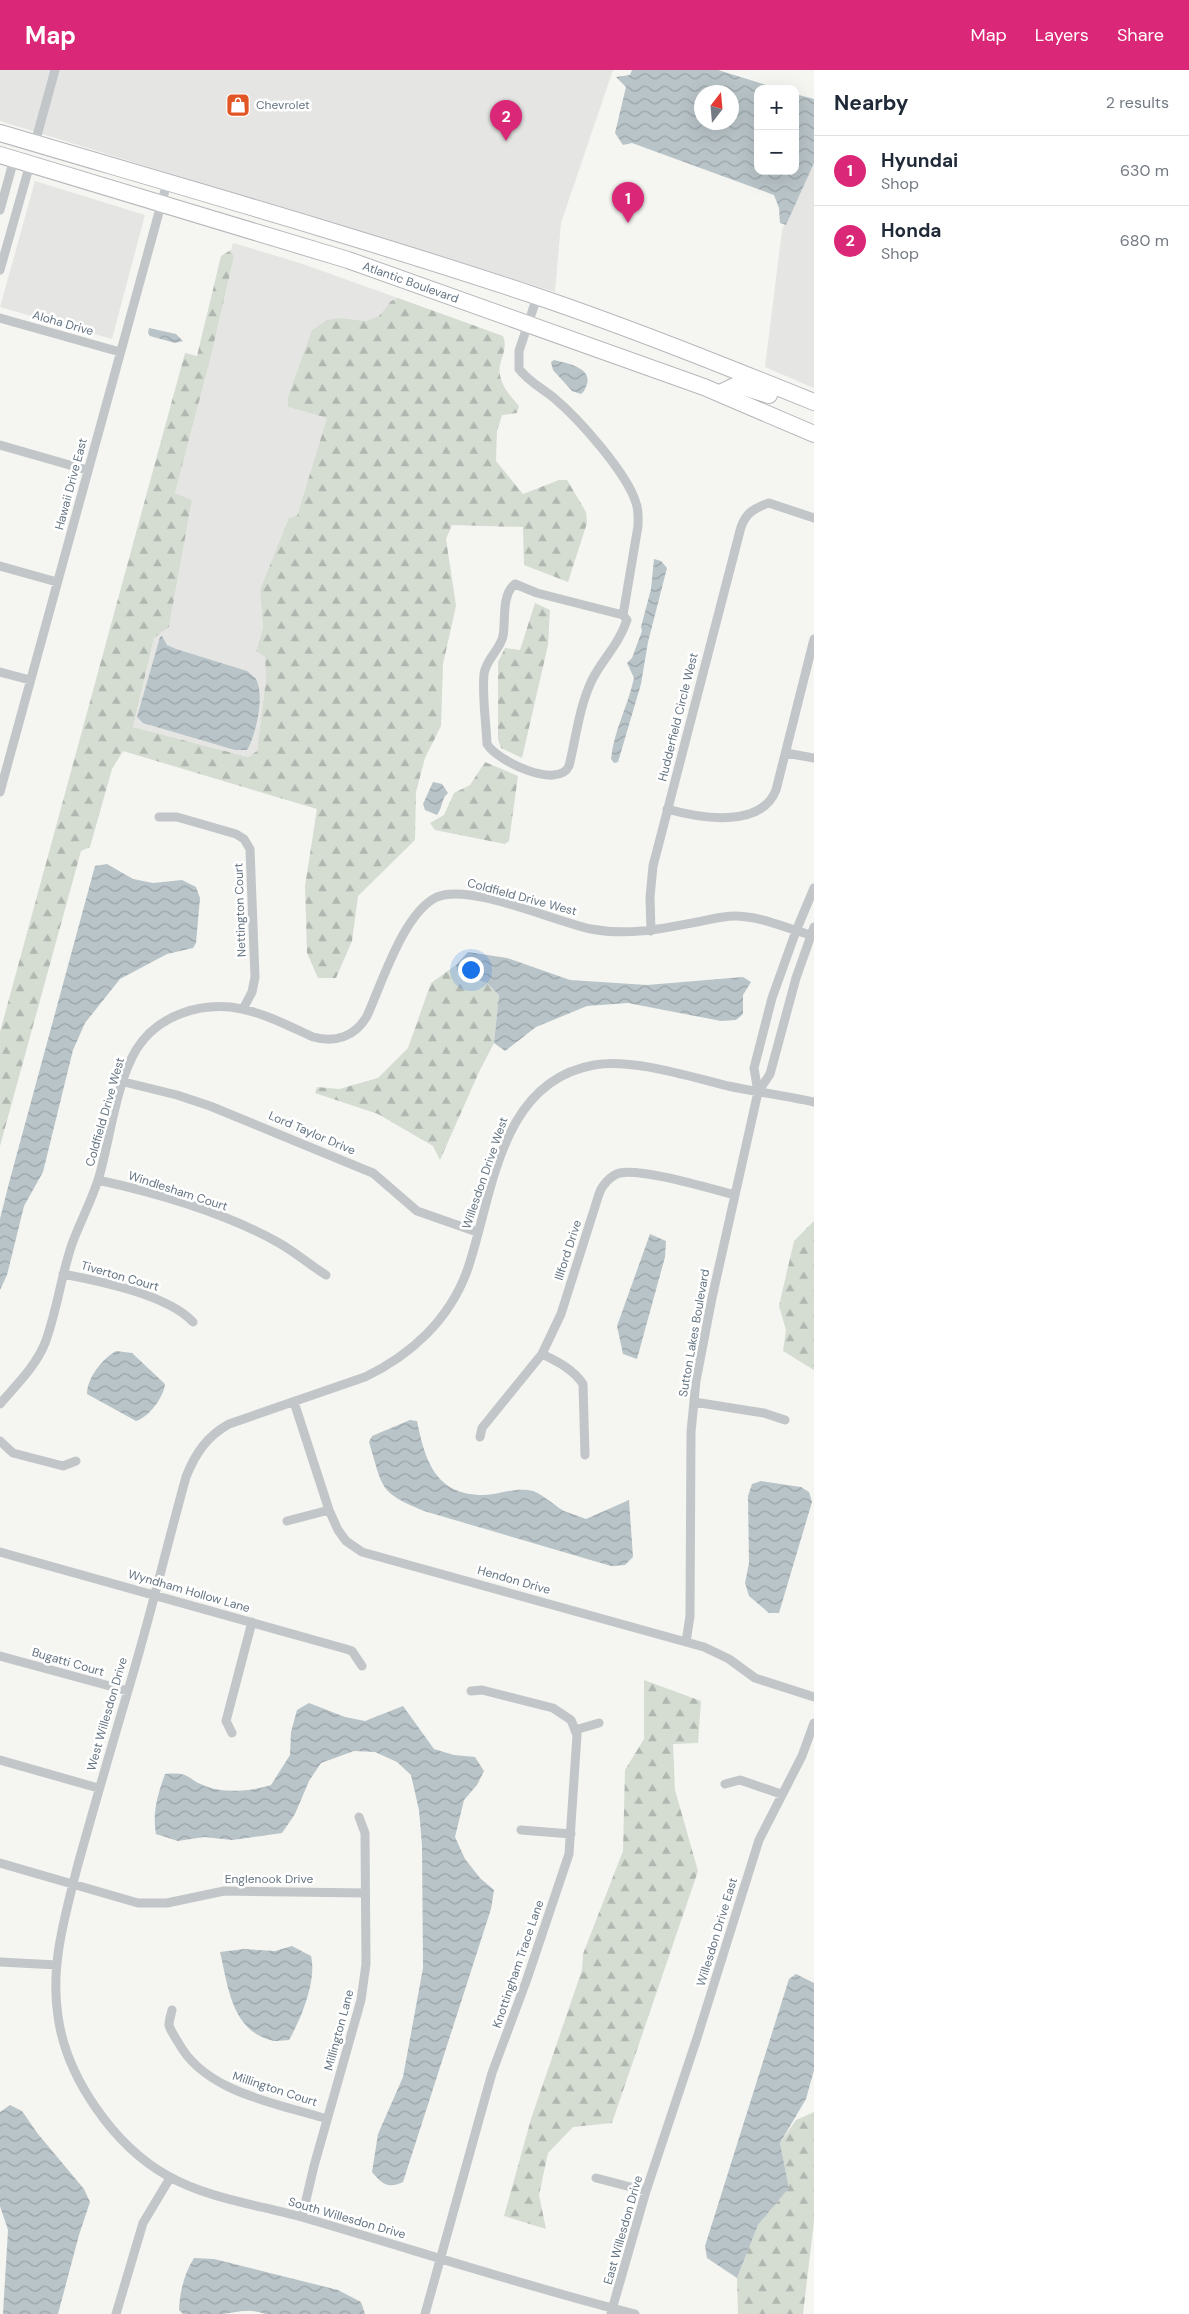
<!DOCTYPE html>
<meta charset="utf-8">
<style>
body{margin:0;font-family:"DM Sans",sans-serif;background:#f6f6f7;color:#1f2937}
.controls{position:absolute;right:15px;top:15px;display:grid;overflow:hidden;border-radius:10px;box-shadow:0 5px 20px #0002}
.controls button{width:45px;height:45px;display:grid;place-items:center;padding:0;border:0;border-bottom:1px solid #e0e1e3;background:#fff;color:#1f2937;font:25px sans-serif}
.compass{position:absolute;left:694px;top:15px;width:45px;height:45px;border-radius:50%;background:#fff;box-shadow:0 5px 20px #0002;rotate:16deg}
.you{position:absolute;left:470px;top:899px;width:18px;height:18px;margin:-12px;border:4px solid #fff;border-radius:50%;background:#1a73e8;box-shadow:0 0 0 8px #1a73e833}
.badge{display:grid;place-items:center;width:32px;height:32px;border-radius:50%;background:#db2777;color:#fff;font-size:16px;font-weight:700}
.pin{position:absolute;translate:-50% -41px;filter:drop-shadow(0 1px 2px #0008)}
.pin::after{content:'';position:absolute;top:26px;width:18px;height:15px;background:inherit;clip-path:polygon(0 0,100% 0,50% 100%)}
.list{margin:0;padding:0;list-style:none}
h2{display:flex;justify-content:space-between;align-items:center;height:65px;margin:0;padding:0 20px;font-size:21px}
h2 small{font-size:16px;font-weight:400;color:#747a83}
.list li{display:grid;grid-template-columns:32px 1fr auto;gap:15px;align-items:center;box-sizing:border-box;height:70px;padding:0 20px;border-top:1px solid #e0e1e3}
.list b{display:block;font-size:19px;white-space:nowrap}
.list p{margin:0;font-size:16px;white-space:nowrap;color:#747a83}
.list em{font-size:16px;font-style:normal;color:#747a83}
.map{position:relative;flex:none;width:814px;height:2244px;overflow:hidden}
header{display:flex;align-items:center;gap:30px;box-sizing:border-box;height:70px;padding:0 25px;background:#db2777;color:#fff}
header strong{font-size:24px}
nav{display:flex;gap:28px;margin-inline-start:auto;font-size:18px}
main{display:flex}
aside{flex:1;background:#fff}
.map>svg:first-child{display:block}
.built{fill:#e5e6e4}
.forest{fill:url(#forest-firs)}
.water{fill:url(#water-waves);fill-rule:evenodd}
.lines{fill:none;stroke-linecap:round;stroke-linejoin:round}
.highway-casing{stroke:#b5b8bb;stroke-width:18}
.street{stroke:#c2c6c9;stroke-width:9}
.highway{stroke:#fff;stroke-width:16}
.labels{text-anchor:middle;stroke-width:5;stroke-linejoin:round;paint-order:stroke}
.poi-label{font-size:12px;fill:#647482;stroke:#fff;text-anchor:start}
.street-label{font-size:12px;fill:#647482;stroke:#fff}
</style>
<header>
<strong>Map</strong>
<nav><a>Map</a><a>Layers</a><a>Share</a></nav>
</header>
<main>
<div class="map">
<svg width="814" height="2244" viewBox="0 0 814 2244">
<defs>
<pattern id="forest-firs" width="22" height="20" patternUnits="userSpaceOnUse" patternTransform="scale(1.25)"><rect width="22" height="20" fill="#d5dcd2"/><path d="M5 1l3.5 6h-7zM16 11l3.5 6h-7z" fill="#b0b7b0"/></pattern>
<pattern id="water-waves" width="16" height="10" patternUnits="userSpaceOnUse" patternTransform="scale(1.25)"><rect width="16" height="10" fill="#b9c4c8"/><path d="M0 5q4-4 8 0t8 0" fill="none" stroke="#9aa4a8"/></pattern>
</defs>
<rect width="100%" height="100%" fill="#f5f5f1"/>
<path class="built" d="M 0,0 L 613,0 L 561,153 L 555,222 L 0,51 Z
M 814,93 L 814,318 L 765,297 L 782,160 Z
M 35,111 L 145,145 L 112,269 L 0,237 Z
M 233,173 L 300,193 L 398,228 L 391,231 L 379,246 L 366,251 L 341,248 L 288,337 L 327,348 L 297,446 L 260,520 L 263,558 L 256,580 L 265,587 L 266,609 L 257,681 L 248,687 L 133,657 L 154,568 L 169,557 L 192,430 L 175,423 L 210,290 L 234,188 L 231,180 Z"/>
<path class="forest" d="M 231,180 L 234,187 L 210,290 L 175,423 L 192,430 L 169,557 L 154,568 L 133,657 L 248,687 L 257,681 L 266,609 L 265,587 L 256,581 L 263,558 L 260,520 L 289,448 L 297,446 L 327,348 L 288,337 L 288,327 L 312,260 L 327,250 L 341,248 L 366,251 L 379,246 L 391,231 L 398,228 L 503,266 C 509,282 497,291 500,305 C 502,317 511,327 519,336 L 517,343 L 502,345 L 497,361 L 496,391 L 523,424 L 559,410 L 567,410 L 586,442 L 587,453 L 568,512 L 524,495 L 523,457 L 452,455 L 446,469 L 456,536 L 443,594 L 441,656 L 425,688 L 416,722 L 415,770 L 358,826 L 352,871 L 336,908 L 318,908 L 307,883 L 305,816 L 317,739 L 123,681 L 112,699 L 90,777 L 81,781 L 0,1076 L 0,962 L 185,283 L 197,286 L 221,186 Z
M 535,533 L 550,540 L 548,575 L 522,688 L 501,678 L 498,669 L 498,592 L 505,578 L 520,580 Z
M 485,692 L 518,706 L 509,771 L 505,774 L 435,760 L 430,753 L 444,745 L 454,723 L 470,715 Z
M 456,895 L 458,905 L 487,913 L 499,925 L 494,973 L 479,1002 L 440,1090 L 433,1076 L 378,1044 L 315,1023 L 317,1017 L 339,1019 L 378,1008 L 408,978 L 431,913 Z
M 814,1151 L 814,1300 L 783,1281 L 786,1260 L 779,1236 L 794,1171 Z
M 644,1610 L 701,1631 L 698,1673 L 673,1674 L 675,1720 L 698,1801 L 612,2053 L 573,2057 L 548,2083 L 539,2125 L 546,2159 L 504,2146 L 531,2049 L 582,1900 L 583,1884 L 623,1781 L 625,1700 L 644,1669 Z
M 814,2042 L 814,2151 L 803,2244 L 738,2244 L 737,2208 L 758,2155 L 789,2118 L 780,2073 L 796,2050 Z"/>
<path class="water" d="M 632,0 L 718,0 L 779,19 L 758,19 L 758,101 L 795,101 L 795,24 L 814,29 L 814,93 L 786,155 L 780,153 L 779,138 L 774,125 L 632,73 L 623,75 L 615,63 L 626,17 L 616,7 L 630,5 ZM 702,22 L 732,22 L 732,52 L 702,52 Z
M 149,258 L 176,264 L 183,271 L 175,273 L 150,266 L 148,263 Z
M 554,290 C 565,293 592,297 587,314 C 585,319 584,322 581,324 L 572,321 L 553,300 L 551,292 Z
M 654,489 L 661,491 L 667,498 L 648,572 L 641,614 L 618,692 L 614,693 L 611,689 C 614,660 628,636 634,608 L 627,593 L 632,588 L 642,561 L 641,557 L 651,519 Z
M 162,566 L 167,575 L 176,579 L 247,601 C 250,604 254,606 256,609 C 265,625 256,665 247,680 L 235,680 L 143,653 L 137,647 L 160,567 Z
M 433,712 L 442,714 L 448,723 C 441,729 443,737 437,745 L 425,740 L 423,734 Z
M 107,794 L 133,809 L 153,813 L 182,810 L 196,817 L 200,828 L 196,873 L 193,878 L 167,884 L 120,909 L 85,953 L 73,980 L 43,1102 L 24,1136 L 7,1205 L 0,1220 L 0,1149 L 9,1113 L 95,796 Z
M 468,882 L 507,888 L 570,910 L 647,915 L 743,907 L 751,912 L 743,925 L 743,944 L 736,950 L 721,951 L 628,933 L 587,936 L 536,957 L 505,981 L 494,973 L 499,925 L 487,913 L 458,904 L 456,895 Z
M 650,1164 L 666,1171 L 665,1187 L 637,1289 L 623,1284 L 617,1256 Z
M 116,1281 L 132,1283 L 165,1314 C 164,1327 148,1348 136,1351 L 87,1324 C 87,1308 102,1289 116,1281 Z
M 410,1350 L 417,1351 C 425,1390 435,1425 483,1425 C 498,1425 512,1418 528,1420 C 540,1421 553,1435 564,1441 C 571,1444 579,1446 586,1449 L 629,1430 L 633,1487 L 625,1495 L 611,1496 L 424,1441 C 378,1422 383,1418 369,1372 L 372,1366 Z
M 761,1411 L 801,1417 L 809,1422 L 812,1432 L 779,1543 L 769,1543 L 749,1526 L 745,1513 L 749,1493 L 748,1426 L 752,1414 Z
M 309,1633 L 345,1647 L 365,1651 L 403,1636 L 434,1679 L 454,1685 L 475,1687 L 484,1701 L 477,1715 L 464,1730 L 455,1767 L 465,1789 L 480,1808 L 494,1820 L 491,1839 L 403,2112 C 388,2119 382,2114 372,2102 L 378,2064 L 403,2007 L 423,1898 L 422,1775 L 419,1740 L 411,1705 L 397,1692 L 375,1682 L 354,1681 L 321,1693 L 309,1711 L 295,1744 L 282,1763 L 232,1770 L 204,1767 L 178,1771 L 156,1764 C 152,1742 158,1724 165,1704 C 191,1702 185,1708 205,1716 C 225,1724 251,1721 271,1715 L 290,1685 L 291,1662 L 297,1640 Z
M 292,1876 L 311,1886 C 317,1910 301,1949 289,1970 C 284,1970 276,1972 270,1970 C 231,1959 228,1915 220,1882 L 244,1879 L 275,1881 Z
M 796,1904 L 814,1913 L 814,2000 L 806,2029 L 780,2073 L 789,2118 L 758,2155 L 737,2208 L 707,2188 L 705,2176 L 789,1909 Z
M 10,2035 L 22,2041 L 38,2064 L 84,2119 L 90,2132 L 79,2165 L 58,2244 L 3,2244 L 8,2160 L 0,2136 L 0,2042 Z
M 194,2188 L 214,2189 L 338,2220 L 361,2232 L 365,2244 L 265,2244 C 250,2238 238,2242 223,2244 C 210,2244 196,2244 183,2244 L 179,2240 C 180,2221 184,2204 194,2188 Z"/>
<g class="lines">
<g class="highway-casing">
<g id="highway">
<path d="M 0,63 C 179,116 359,167 536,226 C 630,258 722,295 814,332"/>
<path id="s1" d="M 0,85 L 348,190 L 704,317 L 814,364"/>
<path d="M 720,323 L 737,315 L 769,325"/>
</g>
</g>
<path class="street" d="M 35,73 L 55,0
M 0,140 L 14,89
M 0,200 L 30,94
M 537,227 L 519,281 L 519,299 C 529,312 542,318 554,328 C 579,349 627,403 636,433 C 639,441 638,448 638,456 L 623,545
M 0,248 L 120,282
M 0,375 L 87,400
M 0,496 L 57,512
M 515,514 L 537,523 L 623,545 L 627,550 C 618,576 603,588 592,610 C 579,637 576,668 569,696 C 558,720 497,691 487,674 C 486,651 482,626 484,604 C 486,589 500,580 503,566 C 506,550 501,525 515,514 Z
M 0,602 L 30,610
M 786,683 L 814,688
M 0,722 L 167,113
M 667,739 C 699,748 761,759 776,720 L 814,569
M 159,747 L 177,747 L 236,764 L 244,769 L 250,779 L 255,907 L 252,922 L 243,939
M 651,861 L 650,827 L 653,796 L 741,457 C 746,443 754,438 769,433 L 814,448
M 124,1012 L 177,1025 L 210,1036 L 363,1099 L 373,1103 L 417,1141 L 477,1162
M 758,1022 L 754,998 L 772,928 L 796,861 L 814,818
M 98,1110 C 157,1123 226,1143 279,1173 C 295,1182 310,1195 326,1205
M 63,1204 C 100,1211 168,1225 193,1252
M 542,1284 C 558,1292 573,1299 583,1314 L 585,1385
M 294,1332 L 329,1440 L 338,1460 L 346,1471 L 362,1482 L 704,1577 L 729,1589 L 755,1608 L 814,1627
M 694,1332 L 764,1343 L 785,1350
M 0,1334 C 16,1315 36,1296 45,1273 C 57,1241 61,1206 72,1174 C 80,1152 92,1130 99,1107 C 110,1069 116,1014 136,980 C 158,944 203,931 242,939 C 266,944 291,957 313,967 C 335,973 355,967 367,946 C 382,913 404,842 437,827 C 470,813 553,851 591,859 C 627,866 661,859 697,852 C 709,850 722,846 734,846 C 761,846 785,858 811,865
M 480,1367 L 482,1358 L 542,1284 L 561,1244 L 599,1124 C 602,1115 611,1105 620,1103 C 642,1098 711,1119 735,1125
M 0,1371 L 13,1383 L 63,1396 L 76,1391
M 287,1451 L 329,1440
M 0,1482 L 346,1579 L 352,1581 L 362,1596
M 686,1572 L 690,1546 L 691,1362 L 696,1311 L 712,1228 L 758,1022 L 770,1004 L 796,908 L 814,857
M 0,1586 L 128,1621
M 575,1660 L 599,1653
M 232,1663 L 226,1651 L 252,1552
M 0,1690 L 98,1718
M 725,1714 L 740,1710 L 781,1724
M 521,1760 L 571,1764
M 0,1793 L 138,1833 L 167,1833 L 224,1821 L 365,1823
M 0,1892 L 57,1895
M 172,1940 C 171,1945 169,1950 169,1955 C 170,1960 175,1967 178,1972 C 205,2023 277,2033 327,2049
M 596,2108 L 646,2121
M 302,2147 L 314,2096 L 361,1930 L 366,1894 L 365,1763 L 359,1747
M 611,2243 L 646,2121 L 697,1968 L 759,1770 L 802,1686 L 814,1653
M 116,2244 L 143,2153 L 170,2108
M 425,2244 L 492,2003 L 527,1909 L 569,1784 L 577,1665 L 571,1650 L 553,1638 L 482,1620 L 471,1621
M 635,2244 C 524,2216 415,2180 305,2148 C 260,2135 209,2129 168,2106 C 114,2076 66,2007 58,1946 C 50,1896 65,1846 77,1798 C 93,1740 110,1682 127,1624 C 149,1552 166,1479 186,1407 C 195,1384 207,1366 229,1354 L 365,1307 C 411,1285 449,1250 467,1201 C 493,1126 498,1012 594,995 C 632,988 691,1007 728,1016 C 757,1022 786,1026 814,1032"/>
<use href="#highway" class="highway"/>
</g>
<defs>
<g id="shop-square" transform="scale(1.25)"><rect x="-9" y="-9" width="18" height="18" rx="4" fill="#e15624" stroke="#fff"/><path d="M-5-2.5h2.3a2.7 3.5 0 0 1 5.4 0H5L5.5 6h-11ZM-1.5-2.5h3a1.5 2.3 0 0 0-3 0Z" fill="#fff"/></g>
</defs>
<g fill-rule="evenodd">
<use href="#shop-square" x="238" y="35"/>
</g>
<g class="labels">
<g class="poi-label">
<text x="256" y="39">Chevrolet</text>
</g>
<g class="street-label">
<text dy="4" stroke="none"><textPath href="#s1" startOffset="430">Atlantic Boulevard</textPath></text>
<text transform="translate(63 253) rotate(16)" y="4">Aloha Drive</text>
<text transform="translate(71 414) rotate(-75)" y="4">Hawaii Drive East</text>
<text transform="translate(678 647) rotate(-76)" y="4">Hudderfield Circle West</text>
<text transform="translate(522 827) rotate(15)" y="4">Coldfield Drive West</text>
<text transform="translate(240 840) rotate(-92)" y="4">Nettington Court</text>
<text transform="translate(105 1042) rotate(-74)" y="4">Coldfield Drive West</text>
<text transform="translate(312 1063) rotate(23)" y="4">Lord Taylor Drive</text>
<text transform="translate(485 1103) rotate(-71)" y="4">Willesdon Drive West</text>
<text transform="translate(178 1121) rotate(18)" y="4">Windlesham Court</text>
<text transform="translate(568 1180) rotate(-72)" y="4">Illford Drive</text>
<text transform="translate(120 1206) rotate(16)" y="4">Tiverton Court</text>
<text transform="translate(694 1263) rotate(-80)" y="4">Sutton Lakes Boulevard</text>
<text transform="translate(514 1510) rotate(16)" y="4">Hendon Drive</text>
<text transform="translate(189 1521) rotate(16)" y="4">Wyndham Hollow Lane</text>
<text transform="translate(68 1592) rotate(16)" y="4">Bugatti Court</text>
<text transform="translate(107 1644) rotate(-74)" y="4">West Willesdon Drive</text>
<text x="269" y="1813">Englenook Drive</text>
<text transform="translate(717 1862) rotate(-73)" y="4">Willesdon Drive East</text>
<text transform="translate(518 1894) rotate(-71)" y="4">Knottingham Trace Lane</text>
<text transform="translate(339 1960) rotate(-75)" y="4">Millington Lane</text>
<text transform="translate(275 2019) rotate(18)" y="4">Millington Court</text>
<text transform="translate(347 2148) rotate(16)" y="4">South Willesdon Drive</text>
<text transform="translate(623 2160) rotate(-74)" y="4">East Willesdon Drive</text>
</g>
</g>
</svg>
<div class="controls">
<button>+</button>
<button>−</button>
</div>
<svg class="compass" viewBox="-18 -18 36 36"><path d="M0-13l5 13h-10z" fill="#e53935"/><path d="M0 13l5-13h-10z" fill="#747a83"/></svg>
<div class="you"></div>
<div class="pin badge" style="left:628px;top:153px">1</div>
<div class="pin badge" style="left:506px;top:71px">2</div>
</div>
<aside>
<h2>Nearby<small>2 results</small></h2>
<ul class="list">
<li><span class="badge">1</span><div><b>Hyundai</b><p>Shop</p></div><em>630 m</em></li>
<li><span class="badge">2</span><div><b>Honda</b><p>Shop</p></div><em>680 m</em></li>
</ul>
</aside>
</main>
